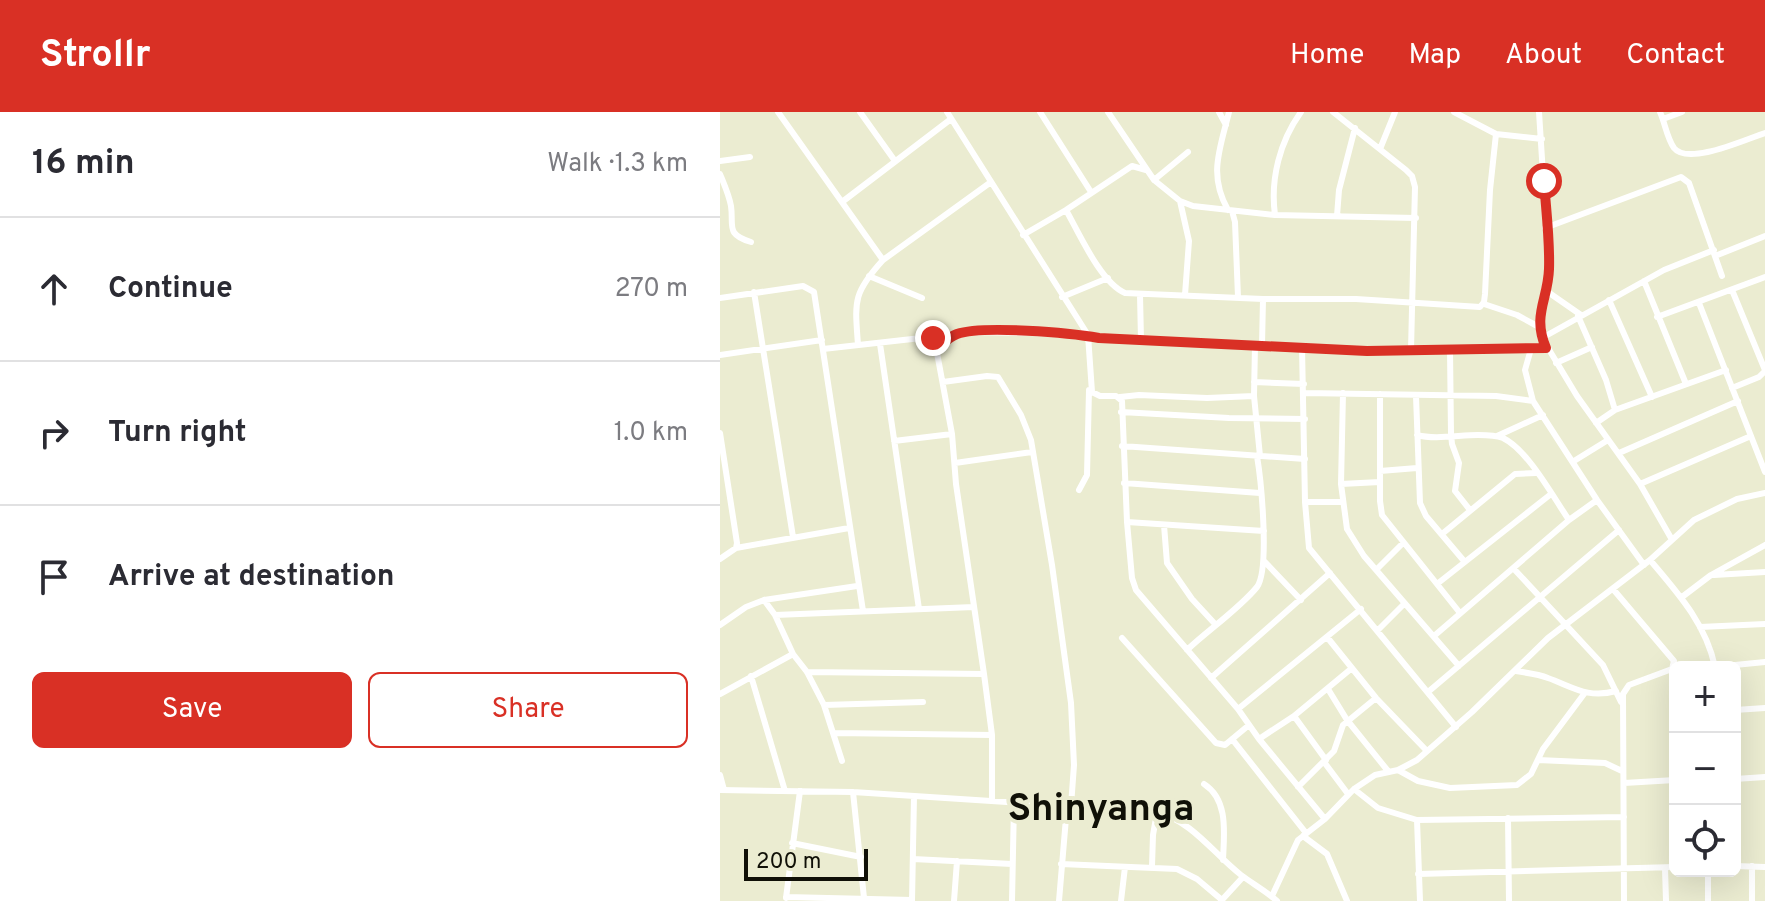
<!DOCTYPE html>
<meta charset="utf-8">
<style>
body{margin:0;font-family:Overpass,sans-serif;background:#f7f7f7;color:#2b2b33}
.controls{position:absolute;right:24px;bottom:24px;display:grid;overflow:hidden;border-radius:12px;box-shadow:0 8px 32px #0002}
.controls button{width:72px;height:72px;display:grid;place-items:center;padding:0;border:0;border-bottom:2px solid #e1e1e2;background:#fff;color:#2b2b33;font:40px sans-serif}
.scale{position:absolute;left:24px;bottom:20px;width:124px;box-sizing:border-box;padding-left:8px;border:4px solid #101007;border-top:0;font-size:22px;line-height:28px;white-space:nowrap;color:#101007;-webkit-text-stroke:6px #ebecd1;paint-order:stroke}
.stop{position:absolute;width:24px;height:24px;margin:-18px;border:6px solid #d93025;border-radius:50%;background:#fff}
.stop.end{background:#d93025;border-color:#fff;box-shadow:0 2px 8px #0008}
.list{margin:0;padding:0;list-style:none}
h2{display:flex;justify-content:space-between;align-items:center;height:104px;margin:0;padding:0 32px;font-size:34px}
h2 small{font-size:26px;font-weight:400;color:#7c7c81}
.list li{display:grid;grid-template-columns:52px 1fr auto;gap:24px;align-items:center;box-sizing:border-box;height:144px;padding:0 32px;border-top:2px solid #e1e1e2}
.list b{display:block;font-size:30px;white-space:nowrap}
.list em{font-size:26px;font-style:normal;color:#7c7c81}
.actions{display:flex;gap:16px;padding:24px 32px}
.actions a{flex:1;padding:18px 0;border:2px solid #d93025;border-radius:12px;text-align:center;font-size:28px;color:#d93025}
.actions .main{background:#d93025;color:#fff}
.icon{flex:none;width:44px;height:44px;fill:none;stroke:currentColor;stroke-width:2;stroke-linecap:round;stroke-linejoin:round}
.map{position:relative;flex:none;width:1045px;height:789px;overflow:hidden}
header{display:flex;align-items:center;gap:48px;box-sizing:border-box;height:112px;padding:0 40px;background:#d93025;color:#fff}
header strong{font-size:38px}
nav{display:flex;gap:44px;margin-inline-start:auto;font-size:28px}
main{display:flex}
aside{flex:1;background:#fff}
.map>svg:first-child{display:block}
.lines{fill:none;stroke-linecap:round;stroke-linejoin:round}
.minor{stroke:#fff;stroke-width:6}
.route{stroke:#d93025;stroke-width:10}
.labels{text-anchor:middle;stroke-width:8;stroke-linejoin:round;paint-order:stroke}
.town-label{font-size:38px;font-weight:bold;fill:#101007;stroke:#ebecd1}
</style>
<header>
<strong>Strollr</strong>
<nav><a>Home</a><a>Map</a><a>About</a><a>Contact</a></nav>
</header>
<main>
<aside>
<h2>16 min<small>Walk · 1.3 km</small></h2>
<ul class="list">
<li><svg class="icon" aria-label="ahead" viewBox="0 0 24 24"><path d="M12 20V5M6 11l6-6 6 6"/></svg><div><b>Continue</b></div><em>270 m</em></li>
<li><svg class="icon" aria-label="right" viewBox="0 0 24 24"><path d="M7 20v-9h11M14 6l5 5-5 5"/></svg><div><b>Turn right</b></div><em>1.0 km</em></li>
<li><svg class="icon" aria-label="arrive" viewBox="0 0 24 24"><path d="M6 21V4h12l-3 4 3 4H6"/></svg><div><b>Arrive at destination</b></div></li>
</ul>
<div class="actions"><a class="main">Save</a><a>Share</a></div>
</aside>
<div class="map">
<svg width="1045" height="789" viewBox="0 0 1045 789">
<rect width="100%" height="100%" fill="#ebecd1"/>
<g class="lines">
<path class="minor" d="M 58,0 L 163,148
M 140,0 L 175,49
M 227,0 L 368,223 L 379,226 L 647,239 L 826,236
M 320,0 L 371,80
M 388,0 L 434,68 L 460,89 L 473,94 L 555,103 L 696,106
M 499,0 L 506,13
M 613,0 L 686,58 L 692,64 L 695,75 L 691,238
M 734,0 L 776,22 L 822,27
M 819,0 L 829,156 L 819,204 L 822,226 L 857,284 L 920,372 L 951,426
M 940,0 C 945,11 947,26 954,36 C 968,54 1026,27 1045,21
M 943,7 L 962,0
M 660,37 L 675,0
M 0,49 L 30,45
M 0,62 C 4,72 9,83 11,94 C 14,114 5,122 31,130
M 434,68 L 468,40
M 460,89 L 469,129 L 465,183
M 122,90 L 231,7
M 346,98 C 359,121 381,171 405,181 L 543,187 L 636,187 L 760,195 L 764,190 L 765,182 L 770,78 L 776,22
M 508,98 C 488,63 500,37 509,0
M 512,99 L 515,110 L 518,185
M 555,103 C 550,67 560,29 581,0
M 617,104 L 619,78 L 635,16
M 825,116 L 961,65 L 969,71 L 1002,164
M 303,123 L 346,98 L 412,54 L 426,58
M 995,144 L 1045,124
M 149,164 L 202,186
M 924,169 L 966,272
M 825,178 L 861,203
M 1012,178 L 1045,258
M 34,180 L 73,425
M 420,183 L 421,228
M 342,185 L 388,166
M 0,186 L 83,174 L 94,180 L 143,499
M 889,188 L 932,285
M 979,191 L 1045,360
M 764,192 L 797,203 L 819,215
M 858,204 L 886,268 L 895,298
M 937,205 L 1045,165
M 368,223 L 372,280 L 380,284 L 396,284 L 402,289 L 407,410 L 412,466 L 416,478 L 518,597 L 539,627 L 605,707
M 822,226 L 944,158 L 994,138
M 160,232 L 199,497
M 138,233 C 135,190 132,182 163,148 L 271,70
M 535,233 L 534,284 L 540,344
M 542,233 L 543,187
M 582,235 L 585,390 L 589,436 L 736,615
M 217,236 L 232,224 L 247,220 L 367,222
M 103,237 L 210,225 L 215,230 L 232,322 L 236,372 L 264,562 L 272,623 L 272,689
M 811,237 L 805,258 L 813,289
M 730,238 L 731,322 L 732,332 L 739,351 L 735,379 L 750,398
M 0,243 L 102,228
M 836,251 L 872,235
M 223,270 L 267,264 L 278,265 L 301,303 L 311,328 L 332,453 L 351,591 L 354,653 L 351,694
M 534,270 L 584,272
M 1012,276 L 1039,265 L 1045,259
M 584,281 L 776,284 L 813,289 L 877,388 L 924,453
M 623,281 L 621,372 L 627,417 L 644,444 L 739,554
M 660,282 L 660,389 L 662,403 L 740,501
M 696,284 L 700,391 L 706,404 L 744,449
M 400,285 L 419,283 L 487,286 L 534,284
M 401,300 L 509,306 L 585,307
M 876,311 L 895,298 L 1006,258
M 0,321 L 17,431 L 16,436 L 0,447
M 697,323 C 715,328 739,323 758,323 C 766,323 775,323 783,326 C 808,338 833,385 849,408
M 777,324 L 823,303
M 174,329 L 232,322
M 402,334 L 585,347
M 899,341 L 1018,289
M 854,349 L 888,328
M 235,351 L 312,340
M 660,359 L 697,356
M 404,371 L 540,381
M 621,372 L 660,370
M 920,372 L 1031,324
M 359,378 L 367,363 L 369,278
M 585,390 L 623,390
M 407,410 L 544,419
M 444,413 L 447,451 L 472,487 L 495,512
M 722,422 L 795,362 L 816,361
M 16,436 L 129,416
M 930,448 C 958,481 986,512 995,555
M 544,449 L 581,488
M 794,457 L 883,553 L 901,590
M 656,458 L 683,431
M 994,463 L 1045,460
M 717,472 L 831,382
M 893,477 L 954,549 L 952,557 L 909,573 L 903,582 L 904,789
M 962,485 L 991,463 L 1045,433
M 44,488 L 55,503 L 73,542 L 87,560 L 104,593 L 122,649
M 55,503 L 254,495
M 0,513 L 26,495 L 44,488 L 137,474
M 980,515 L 1045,512
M 657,519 L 684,492
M 714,524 L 849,408 L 877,388
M 607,525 L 656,586 L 706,638
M 402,526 L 496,631 L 505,633 L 529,613
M 467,538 C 488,518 519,497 537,475 C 550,457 541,368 537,344
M 995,555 L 1045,550
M 796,559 C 807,561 818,562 828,566 C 853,575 868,587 896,579
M 87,560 L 264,562
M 31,564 L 65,679
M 491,566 L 610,461
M 608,577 L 627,608 L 668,659
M 708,580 L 899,418
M 0,582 L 73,542
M 104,593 L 203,590
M 518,597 L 641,497
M 1015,598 L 1045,596
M 574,604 L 606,648
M 114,621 L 272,623
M 512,627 L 586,721
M 539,627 L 574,604 L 632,556
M 818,648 L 885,651 L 902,659
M 604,650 L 628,682
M 678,658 L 698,669 L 730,676 L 797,673 L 811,662 L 823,637 L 864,582
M 0,663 L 4,678
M 1015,667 L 1045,665
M 904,671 L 955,668
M 484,672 C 509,688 504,722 503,748
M 578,675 L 614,639 L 623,613 L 656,586
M 634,677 L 658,696 L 697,708 L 904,705
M 0,678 L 133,680 L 437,700 C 472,709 494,742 521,763 C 533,772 546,779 557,789
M 133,680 L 144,786
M 788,706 L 789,789
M 697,708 L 700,789
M 583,724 L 607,742 L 627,789
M 72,731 L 141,745
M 193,747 L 292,752
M 341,752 L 457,757 L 477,767 L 502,788
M 432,754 L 433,723 L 437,700
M 1015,754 L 1045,755
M 1032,754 L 1032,789
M 945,756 L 946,789
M 988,759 L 988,789
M 698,762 L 955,755
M 552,784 L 578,728 L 605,707 L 634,677 L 655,663 L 678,658 L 697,648 L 752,600 L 828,526 L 930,448 L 974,408 L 1017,387 L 1045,381
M 66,785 L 192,788
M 66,786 L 80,679
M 192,789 L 194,684
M 234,789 L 237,749
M 292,789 L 294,691
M 339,789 L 347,694
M 401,789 L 405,755
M 501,789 L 523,765"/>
</g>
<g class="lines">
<path class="route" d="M 213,226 L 217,236 C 223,231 229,225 237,222 C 263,213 351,221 379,226 L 647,239 L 826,236 C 812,203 828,188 829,157 C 830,128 826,98 824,69"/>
</g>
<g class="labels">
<g class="town-label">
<text x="381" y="708">Shinyanga</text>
</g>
</g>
</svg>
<div class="controls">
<button>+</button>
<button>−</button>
<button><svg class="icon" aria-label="locate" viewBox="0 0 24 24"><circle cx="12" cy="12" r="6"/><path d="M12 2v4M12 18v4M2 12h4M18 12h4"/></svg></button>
</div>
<div class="scale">200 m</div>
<div class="stop" style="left:824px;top:69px"></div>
<div class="stop end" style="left:213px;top:226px"></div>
</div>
</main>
